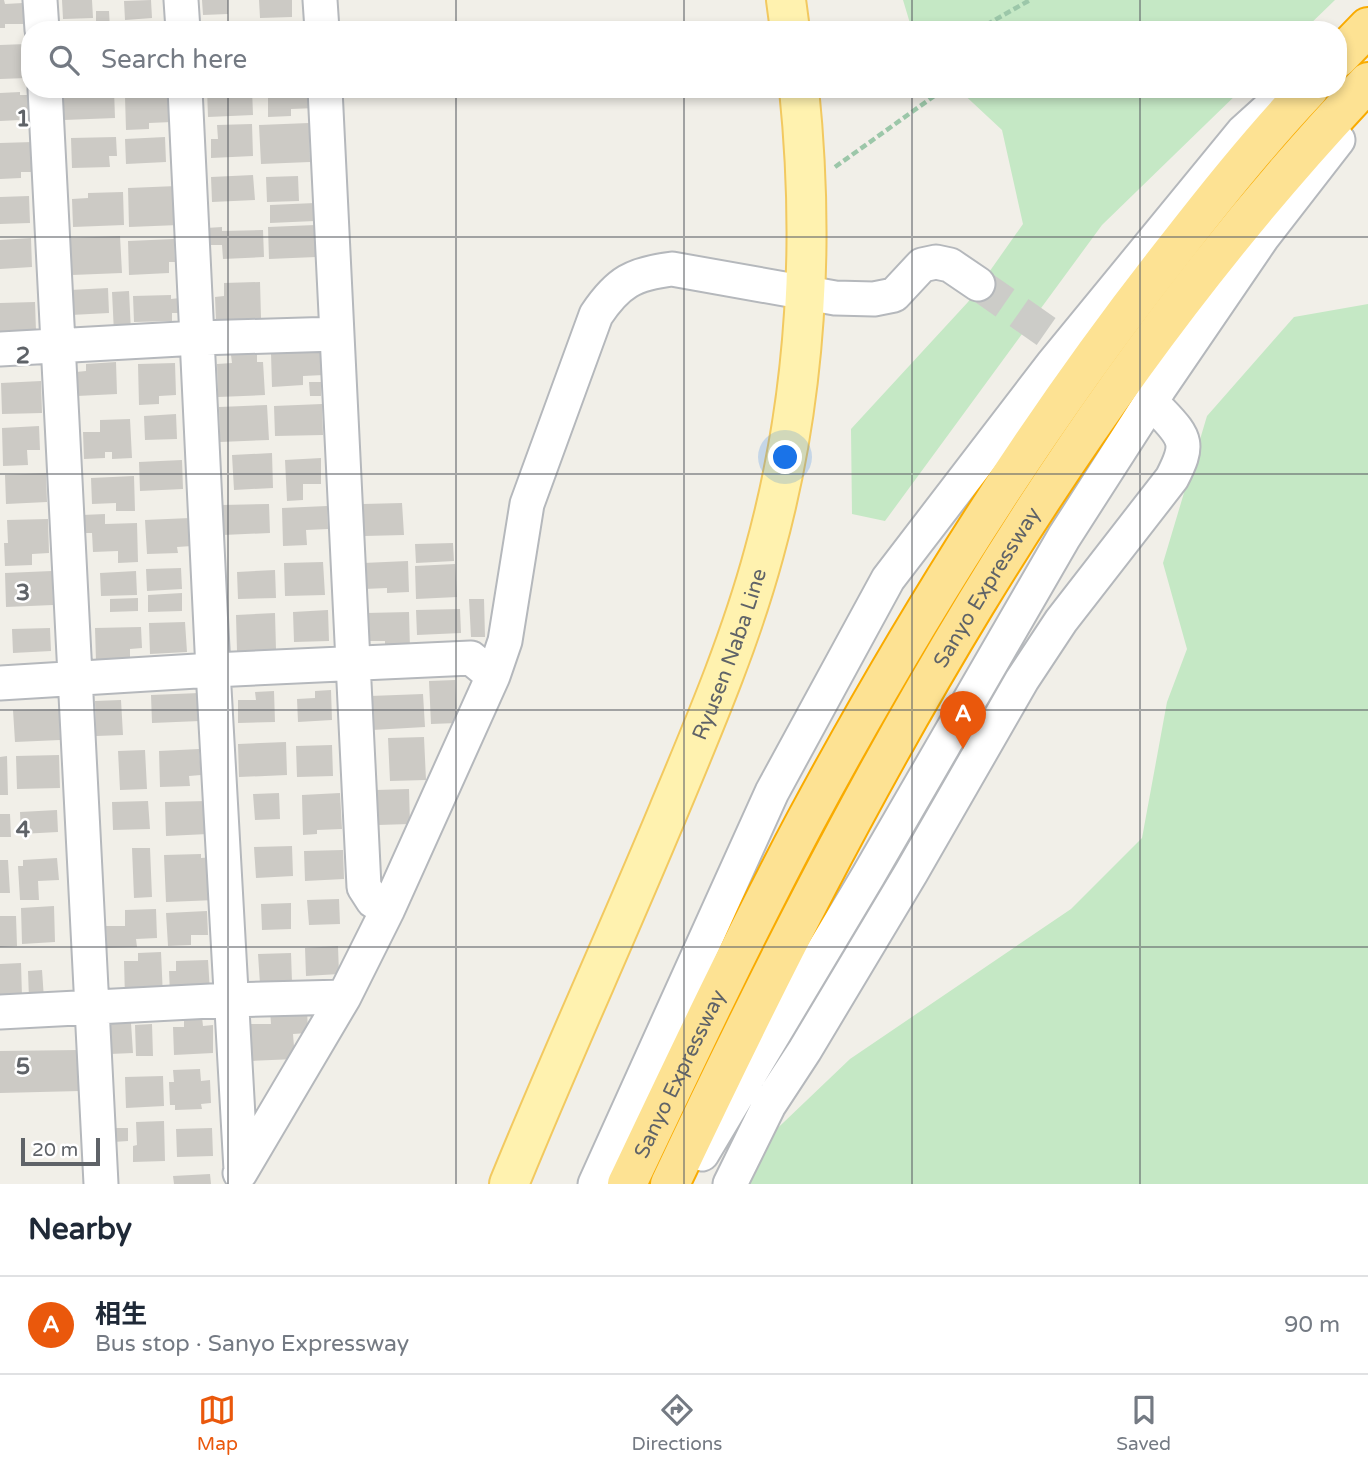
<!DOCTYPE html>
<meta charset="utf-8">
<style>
body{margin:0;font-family:"Varela Round","Noto Sans JP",sans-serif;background:#f6f6f7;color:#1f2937}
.scale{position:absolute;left:21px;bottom:18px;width:79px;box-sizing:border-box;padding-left:7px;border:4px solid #5f6368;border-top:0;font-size:19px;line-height:24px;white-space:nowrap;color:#5f6368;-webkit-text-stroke:5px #fff;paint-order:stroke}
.you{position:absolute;left:786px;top:458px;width:24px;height:24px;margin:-18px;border:5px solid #fff;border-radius:50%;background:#1a73e8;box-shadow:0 0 0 10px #1a73e833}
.badge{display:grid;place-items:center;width:46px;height:46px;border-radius:50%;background:#ea580c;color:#fff;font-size:23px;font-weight:700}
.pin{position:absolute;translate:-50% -58px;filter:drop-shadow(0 2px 4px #0008)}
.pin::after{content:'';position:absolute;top:37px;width:24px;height:21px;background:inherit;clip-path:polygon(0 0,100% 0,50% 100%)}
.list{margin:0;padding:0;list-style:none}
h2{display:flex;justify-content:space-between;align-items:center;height:91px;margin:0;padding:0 28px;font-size:30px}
h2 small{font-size:23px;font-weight:400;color:#747a83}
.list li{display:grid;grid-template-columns:46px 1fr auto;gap:21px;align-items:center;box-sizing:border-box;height:98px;padding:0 28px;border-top:2px solid #e0e1e3}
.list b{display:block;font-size:26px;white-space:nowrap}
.list p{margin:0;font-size:23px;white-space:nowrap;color:#747a83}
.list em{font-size:23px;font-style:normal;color:#747a83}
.icon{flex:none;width:38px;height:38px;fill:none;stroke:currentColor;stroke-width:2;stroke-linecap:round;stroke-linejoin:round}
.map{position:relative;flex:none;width:1368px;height:1184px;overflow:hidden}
.search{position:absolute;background:#fff;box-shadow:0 4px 10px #0003;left:21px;right:21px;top:21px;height:77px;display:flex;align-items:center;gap:18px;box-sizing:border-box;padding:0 24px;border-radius:28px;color:#747a83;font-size:26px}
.sheet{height:189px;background:#fff}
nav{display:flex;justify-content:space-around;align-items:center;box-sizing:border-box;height:98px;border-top:2px solid #e0e1e3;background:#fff;font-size:19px;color:#747a83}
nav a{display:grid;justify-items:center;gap:4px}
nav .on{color:#ea580c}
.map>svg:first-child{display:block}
.green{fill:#c5e8c5}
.building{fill:#cccac5}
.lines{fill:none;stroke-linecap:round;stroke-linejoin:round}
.minor-tunnel{stroke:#ccccc8;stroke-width:33;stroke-dasharray:33 17;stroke-linecap:butt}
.minor-casing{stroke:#b5b8bc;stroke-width:37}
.major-casing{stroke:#f2c960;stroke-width:42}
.highway-casing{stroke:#f9ab00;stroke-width:42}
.path{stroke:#9cc7a9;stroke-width:4.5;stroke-dasharray:7 3.5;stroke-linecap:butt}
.minor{stroke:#fff;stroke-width:33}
.major{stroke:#fff2af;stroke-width:38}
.highway{stroke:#fde293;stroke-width:38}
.grid{fill:none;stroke:#5f6368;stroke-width:2;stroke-opacity:0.55}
.labels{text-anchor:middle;stroke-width:5;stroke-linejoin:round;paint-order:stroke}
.street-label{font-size:21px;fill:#5f6368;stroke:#fff}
.grid-label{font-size:23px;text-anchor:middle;font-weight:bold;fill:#5f6368;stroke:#fff;stroke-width:5;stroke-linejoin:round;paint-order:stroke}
</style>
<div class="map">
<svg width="1368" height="1184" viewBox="0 0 1368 1184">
<rect width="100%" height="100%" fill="#f1efe8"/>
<path class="green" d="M 903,0 L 1335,0 L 1304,30 L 912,30 Z
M 958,89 L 1242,89 L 1102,225 L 885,521 L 852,514 L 851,429 L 968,302 L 1023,224 L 1002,130 Z
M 1368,304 L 1368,1184 L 719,1184 L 850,1059 L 1071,909 L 1142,838 L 1167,702 L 1187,649 L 1163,563 L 1207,416 L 1294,317 Z"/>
<path class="building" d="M 0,0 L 4,0 L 5,4 L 23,3 L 24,24 L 5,24 L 5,28 L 0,28 Z
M 62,0 L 92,0 L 93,18 L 63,19 Z
M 151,0 L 152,18 L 125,20 L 124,1 Z
M 202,0 L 228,0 L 228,14 L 203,15 Z
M 259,0 L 292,0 L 292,17 L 260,18 Z
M 96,11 L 109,11 L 110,30 L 96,30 Z
M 26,44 L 27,78 L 0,79 L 0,45 Z
M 114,89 L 115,118 L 64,120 L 62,91 Z
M 207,89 L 252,89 L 253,115 L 208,117 Z
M 20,92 L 20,95 L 32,95 L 33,112 L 21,112 L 21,120 L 0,121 L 0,93 Z
M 170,95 L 172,122 L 149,123 L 149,129 L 126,130 L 125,97 Z
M 316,95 L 316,108 L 291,109 L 291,116 L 268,117 L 268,96 Z
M 309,123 L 310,162 L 261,164 L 259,125 Z
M 252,124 L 253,156 L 211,158 L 211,139 L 218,139 L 217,125 Z
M 116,137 L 117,156 L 109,156 L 110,167 L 72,168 L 71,138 Z
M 165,137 L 166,162 L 126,164 L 125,139 Z
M 33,142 L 35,172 L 21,172 L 21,178 L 0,179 L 0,143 Z
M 253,175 L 255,200 L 212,202 L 211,177 Z
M 298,176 L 299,201 L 267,202 L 266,177 Z
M 177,186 L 179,225 L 129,227 L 128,188 Z
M 123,192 L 124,225 L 73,227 L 72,199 L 88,198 L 88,193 Z
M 29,196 L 30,223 L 0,224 L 0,197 Z
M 315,203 L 315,221 L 270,223 L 270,205 Z
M 315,225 L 316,257 L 269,259 L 268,227 Z
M 222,227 L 222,231 L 263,230 L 264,257 L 223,259 L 222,245 L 207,245 L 206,228 Z
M 120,236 L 122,273 L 72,275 L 70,238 Z
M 31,238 L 32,267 L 0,269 L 0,240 Z
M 174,239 L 175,262 L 169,262 L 169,273 L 129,275 L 128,241 Z
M 260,282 L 261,318 L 216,320 L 215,297 L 224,296 L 224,283 Z
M 108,288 L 109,313 L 71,315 L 70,290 Z
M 129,291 L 131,332 L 114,333 L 112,292 Z
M 171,295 L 171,299 L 180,298 L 180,313 L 172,313 L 172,321 L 134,322 L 133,296 Z
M 35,302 L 36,331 L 0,332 L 0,303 Z
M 322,351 L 324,375 L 303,376 L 303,385 L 272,387 L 271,353 Z
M 257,354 L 257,362 L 263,362 L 265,395 L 218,397 L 217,364 L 232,363 L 231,355 Z
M 116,362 L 117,394 L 77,396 L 76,372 L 86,371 L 86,364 Z
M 175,363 L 176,395 L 159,396 L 159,404 L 139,405 L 138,364 Z
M 41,381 L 42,413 L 2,414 L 1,383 Z
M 309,382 L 321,382 L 321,396 L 310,396 Z
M 322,404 L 323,435 L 275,436 L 274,406 Z
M 267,405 L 269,440 L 220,442 L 219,407 Z
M 176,414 L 177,439 L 145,440 L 144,416 Z
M 130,419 L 132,458 L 112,459 L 112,452 L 105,452 L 105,458 L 84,459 L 83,432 L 100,432 L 100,420 Z
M 39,426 L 40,450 L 27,450 L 28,465 L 3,466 L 2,428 Z
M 272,453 L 273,488 L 234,490 L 232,455 Z
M 321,458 L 321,484 L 303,484 L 303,500 L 287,501 L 285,460 Z
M 182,460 L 183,489 L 140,491 L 139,462 Z
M 46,473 L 47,502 L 6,504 L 5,475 Z
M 134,476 L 135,511 L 116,511 L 116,503 L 92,504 L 91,478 Z
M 402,503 L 404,535 L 364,536 L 363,504 Z
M 269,504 L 270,533 L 223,535 L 222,505 Z
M 327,506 L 328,529 L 306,530 L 307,545 L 283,546 L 282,508 Z
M 105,514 L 105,524 L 137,523 L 138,562 L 118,563 L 118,551 L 93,552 L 92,533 L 83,533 L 82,515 Z
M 190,518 L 192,546 L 177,547 L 178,553 L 147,554 L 145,520 Z
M 48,519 L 49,553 L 32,554 L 32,565 L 5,566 L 4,543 L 8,543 L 7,520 Z
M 453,543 L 454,561 L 416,563 L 415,544 Z
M 408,561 L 409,592 L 387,593 L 387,588 L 364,589 L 363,563 Z
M 323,562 L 325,595 L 285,596 L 284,563 Z
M 455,564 L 457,597 L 416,599 L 415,566 Z
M 181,568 L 182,589 L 147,591 L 146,569 Z
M 275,570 L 276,598 L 238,599 L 237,572 Z
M 52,571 L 53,605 L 6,607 L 5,573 Z
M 136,571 L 137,595 L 101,596 L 100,573 Z
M 182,593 L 182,611 L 148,612 L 148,595 Z
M 138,598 L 138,611 L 110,612 L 110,599 Z
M 469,599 L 484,599 L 485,637 L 471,637 Z
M 460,609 L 461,633 L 417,635 L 416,610 Z
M 328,610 L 329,641 L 294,642 L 293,612 Z
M 409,612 L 410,649 L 385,650 L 385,641 L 368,641 L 366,613 Z
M 275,613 L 276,650 L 237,651 L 236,615 Z
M 185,622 L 187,652 L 150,654 L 149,623 Z
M 141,627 L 142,648 L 130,649 L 130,660 L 96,661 L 95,628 Z
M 50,628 L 51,651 L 13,653 L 12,629 Z
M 455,680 L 457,723 L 431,724 L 429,681 Z
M 331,690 L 332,720 L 298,722 L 297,699 L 315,698 L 315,691 Z
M 274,691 L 275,722 L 238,723 L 238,700 L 256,700 L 255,692 Z
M 199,693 L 200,721 L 152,723 L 151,695 Z
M 423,694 L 425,727 L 372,730 L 370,696 Z
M 121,700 L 123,735 L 96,736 L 95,701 Z
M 59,709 L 60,740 L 15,742 L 13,710 Z
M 424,737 L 426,780 L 390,781 L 388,738 Z
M 286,742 L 287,775 L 239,777 L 238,744 Z
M 332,745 L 333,776 L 297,777 L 296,746 Z
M 199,749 L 201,775 L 189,776 L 190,786 L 160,787 L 159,751 Z
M 145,750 L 147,789 L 120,790 L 118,751 Z
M 59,755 L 60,788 L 17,789 L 16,756 Z
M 7,756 L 8,795 L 0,795 L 0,757 Z
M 409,789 L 410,824 L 378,825 L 376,790 Z
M 279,793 L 280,819 L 255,820 L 253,794 Z
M 340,793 L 342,829 L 317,830 L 317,834 L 303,835 L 302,795 Z
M 148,801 L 150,829 L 113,830 L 112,802 Z
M 207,801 L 208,834 L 166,836 L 165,802 Z
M 57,810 L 58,832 L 21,834 L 20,812 Z
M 0,814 L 10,814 L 11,837 L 0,837 Z
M 292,846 L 293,876 L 256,878 L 254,847 Z
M 132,848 L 150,848 L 152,897 L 134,898 Z
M 343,850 L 344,879 L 305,881 L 304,851 Z
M 201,854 L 201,858 L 214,857 L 216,900 L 166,902 L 164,855 Z
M 57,858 L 59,880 L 38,881 L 39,900 L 20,900 L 18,866 L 23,866 L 23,860 Z
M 0,860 L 8,860 L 10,893 L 0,893 Z
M 339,899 L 340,924 L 309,925 L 307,900 Z
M 291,903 L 291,929 L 262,930 L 261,904 Z
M 54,906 L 55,942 L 22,944 L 21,908 Z
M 156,909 L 157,938 L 136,939 L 137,947 L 107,948 L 106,926 L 125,926 L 125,910 Z
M 207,911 L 208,935 L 191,935 L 191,945 L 168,946 L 166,913 Z
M 0,916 L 16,916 L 17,946 L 0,947 Z
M 338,946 L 339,974 L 306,976 L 305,948 Z
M 161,952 L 163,997 L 125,998 L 124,961 L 138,961 L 138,953 Z
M 291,953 L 292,982 L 260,984 L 258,954 Z
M 208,960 L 210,992 L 170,994 L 169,971 L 176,971 L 176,961 Z
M 21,963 L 22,997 L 0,998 L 0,964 Z
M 42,970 L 44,999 L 29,999 L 28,971 Z
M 307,1008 L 308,1033 L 293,1034 L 295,1059 L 250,1061 L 248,1024 L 271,1024 L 270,1009 Z
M 202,1017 L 203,1026 L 213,1025 L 213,1053 L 174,1055 L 173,1027 L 184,1027 L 184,1018 Z
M 131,1023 L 133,1053 L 110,1054 L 109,1024 Z
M 152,1024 L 153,1056 L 136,1056 L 135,1025 Z
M 79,1050 L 80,1091 L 0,1093 L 0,1051 Z
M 200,1069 L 201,1081 L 210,1080 L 211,1103 L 201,1104 L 202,1109 L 175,1110 L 175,1105 L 170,1105 L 169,1082 L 174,1082 L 173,1070 Z
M 163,1076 L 164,1106 L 126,1108 L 125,1077 Z
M 164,1121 L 165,1161 L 133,1162 L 133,1146 L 137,1145 L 136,1122 Z
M 113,1128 L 128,1128 L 128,1141 L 113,1142 Z
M 212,1128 L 213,1156 L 177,1157 L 176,1129 Z
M 210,1174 L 211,1184 L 174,1184 L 173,1176 Z"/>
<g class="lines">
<path class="minor-tunnel" d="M 978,284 L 1090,362"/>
<g class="minor-casing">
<path id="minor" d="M 40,0 L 42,30
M 181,0 L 183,30
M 320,0 L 322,30
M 45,89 L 101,1184
M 185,89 L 213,670 L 241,1170
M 0,349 L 198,338 L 337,334
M 493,676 L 505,641 L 527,504 L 596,315 C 618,282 633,274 672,269 L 835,298 L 874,299 L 894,295 L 922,265 L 936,262 L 950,265 L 978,284
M 0,683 L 213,670 L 471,658 L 493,676 L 388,909
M 0,1012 L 230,1000 L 344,997 L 388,909 L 373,901 L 364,887 L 325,89
M 702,1154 L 868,876 L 1064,537 L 1159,389 L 1262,238 L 1338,140
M 240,1173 L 344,997
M 595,1184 L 772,792 L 888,579 L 1052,365 L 1243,132 L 1285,94
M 730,1184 L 769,1105 L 805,1050 L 911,873 L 1022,680 L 1061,621 L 1172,478 C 1189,445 1187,439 1161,412"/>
</g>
<g class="major-casing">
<g id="major">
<path d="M 786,0 L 790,30"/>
<path id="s1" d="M 509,1184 C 560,1059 616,937 668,812 C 703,728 740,642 764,553 C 806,402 815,244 799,89"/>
</g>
</g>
<g class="highway-casing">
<g id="highway">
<path d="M 1338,58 L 1368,27"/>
<path id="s2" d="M 627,1184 C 685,1062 742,941 805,822 C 911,625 1029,435 1167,259 C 1212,201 1258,143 1309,89"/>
<path id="s3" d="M 670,1184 C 857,788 1064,402 1368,82"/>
</g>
</g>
<path class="path" d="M 977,30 L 1030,0
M 835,167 L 944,89"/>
<use href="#minor" class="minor"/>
<use href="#major" class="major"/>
<use href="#highway" class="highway"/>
</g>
<path class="grid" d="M 228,0 L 228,30M 456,0 L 456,30M 684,0 L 684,30M 912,0 L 912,30M 1140,0 L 1140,30M 228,89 L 228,1184M 456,89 L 456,1184M 684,89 L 684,1184M 912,89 L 912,1184M 1140,89 L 1140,1184M 0,237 L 1368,237M 0,474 L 1368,474M 0,710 L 1368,710M 0,947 L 1368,947"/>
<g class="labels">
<g class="street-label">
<text dy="7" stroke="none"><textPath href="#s3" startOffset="676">Sanyo Expressway</textPath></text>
<text dy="7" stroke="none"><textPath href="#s1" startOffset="574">Ryusen Naba Line</textPath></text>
<text dy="7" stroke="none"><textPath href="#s2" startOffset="122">Sanyo Expressway</textPath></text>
</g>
</g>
<g class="grid-label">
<text x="23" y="126">1</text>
<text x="23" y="363">2</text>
<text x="23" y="600">3</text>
<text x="23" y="837">4</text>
<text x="23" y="1074">5</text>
</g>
</svg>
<div class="scale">20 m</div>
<div class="you"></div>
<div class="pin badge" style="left:963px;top:749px">A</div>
<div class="search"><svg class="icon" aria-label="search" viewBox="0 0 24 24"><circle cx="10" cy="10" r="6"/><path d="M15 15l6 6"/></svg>Search here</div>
</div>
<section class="sheet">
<h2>Nearby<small></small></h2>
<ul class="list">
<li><span class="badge">A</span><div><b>相生</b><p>Bus stop · Sanyo Expressway</p></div><em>90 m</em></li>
</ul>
</section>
<nav>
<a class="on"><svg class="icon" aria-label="map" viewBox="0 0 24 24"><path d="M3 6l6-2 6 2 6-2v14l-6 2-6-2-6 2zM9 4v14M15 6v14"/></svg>Map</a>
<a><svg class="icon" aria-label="directions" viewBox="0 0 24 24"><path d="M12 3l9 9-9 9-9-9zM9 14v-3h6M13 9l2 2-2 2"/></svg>Directions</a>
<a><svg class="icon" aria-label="saved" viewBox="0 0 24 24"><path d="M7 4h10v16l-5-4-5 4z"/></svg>Saved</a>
</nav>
